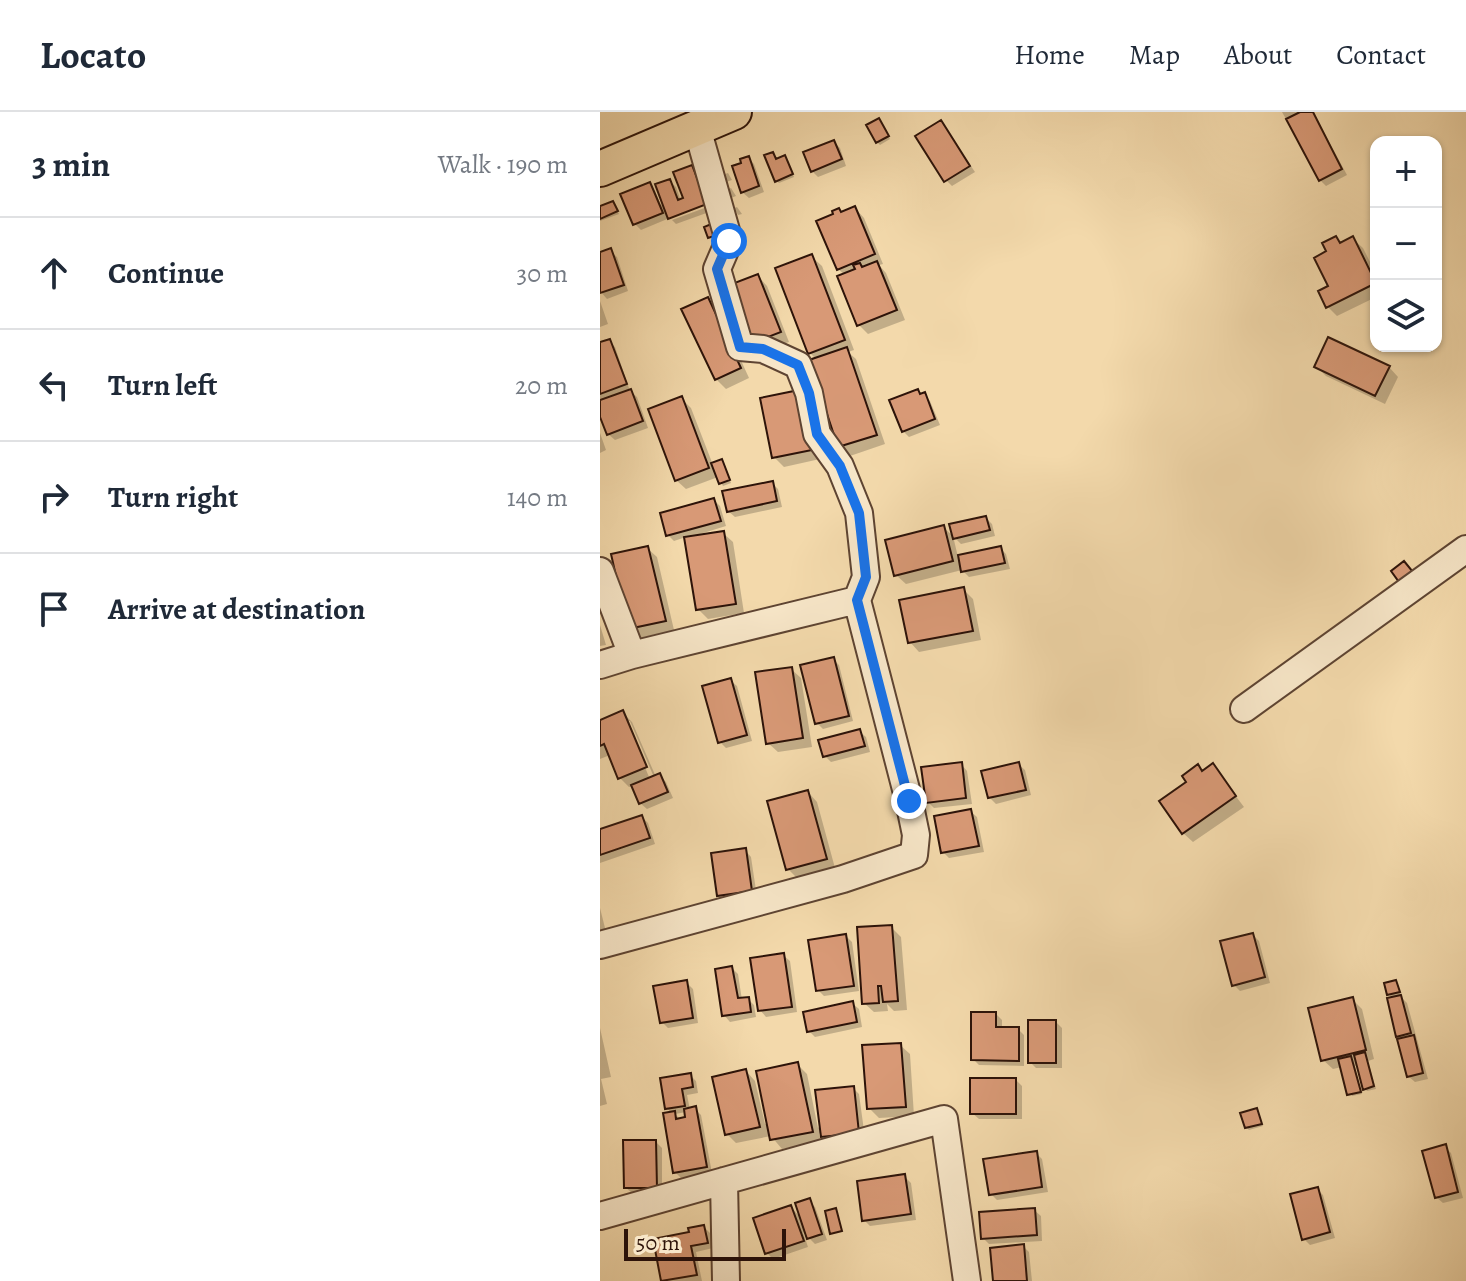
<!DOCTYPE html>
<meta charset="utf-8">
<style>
body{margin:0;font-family:Alegreya,serif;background:#f6f6f7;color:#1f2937}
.controls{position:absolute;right:24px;top:24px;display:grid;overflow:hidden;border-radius:16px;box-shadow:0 2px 6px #0004}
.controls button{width:72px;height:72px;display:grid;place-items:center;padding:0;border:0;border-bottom:2px solid #e0e1e3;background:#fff;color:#1f2937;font:40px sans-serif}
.scale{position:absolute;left:24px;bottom:20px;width:162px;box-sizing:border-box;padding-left:8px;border:4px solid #2d1309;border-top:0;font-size:22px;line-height:28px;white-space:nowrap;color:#2d1309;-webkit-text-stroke:6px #f7e6c8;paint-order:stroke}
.stop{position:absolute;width:24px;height:24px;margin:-18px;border:6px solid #1a73e8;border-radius:50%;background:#fff}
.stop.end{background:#1a73e8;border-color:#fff;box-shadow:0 2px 8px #0008}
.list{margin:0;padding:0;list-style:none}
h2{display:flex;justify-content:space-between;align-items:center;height:104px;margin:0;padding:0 32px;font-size:34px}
h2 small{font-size:26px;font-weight:400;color:#747a83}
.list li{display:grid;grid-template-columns:52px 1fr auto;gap:24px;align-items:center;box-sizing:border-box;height:112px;padding:0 32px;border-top:2px solid #e0e1e3}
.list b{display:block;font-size:30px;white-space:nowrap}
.list em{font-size:26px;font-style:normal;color:#747a83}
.icon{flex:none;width:44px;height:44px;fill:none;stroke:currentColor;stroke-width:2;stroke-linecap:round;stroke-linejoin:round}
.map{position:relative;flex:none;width:866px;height:1169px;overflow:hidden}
header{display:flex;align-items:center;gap:48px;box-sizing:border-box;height:112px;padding:0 40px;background:#fff;border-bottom:2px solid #e0e1e3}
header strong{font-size:38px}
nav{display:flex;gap:44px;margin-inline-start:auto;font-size:28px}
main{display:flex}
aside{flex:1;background:#fff}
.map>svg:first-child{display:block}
.shadow{fill:#0003;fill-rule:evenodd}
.building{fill:#d89976;stroke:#2d1309;stroke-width:2}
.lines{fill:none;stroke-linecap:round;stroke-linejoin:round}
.minor-casing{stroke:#5e4432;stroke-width:30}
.major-casing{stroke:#2d1309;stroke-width:38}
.minor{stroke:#f7e6c8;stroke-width:26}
.major{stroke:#f3d9ab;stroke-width:34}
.route{stroke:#1a73e8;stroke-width:10}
</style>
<header>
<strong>Locato</strong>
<nav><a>Home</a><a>Map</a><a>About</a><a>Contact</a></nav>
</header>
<main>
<aside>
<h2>3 min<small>Walk · 190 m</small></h2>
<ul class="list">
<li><svg class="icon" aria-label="ahead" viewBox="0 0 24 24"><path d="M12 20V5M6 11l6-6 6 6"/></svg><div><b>Continue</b></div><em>30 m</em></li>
<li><svg class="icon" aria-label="left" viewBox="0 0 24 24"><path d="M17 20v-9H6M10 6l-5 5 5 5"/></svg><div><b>Turn left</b></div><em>20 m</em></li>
<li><svg class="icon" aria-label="right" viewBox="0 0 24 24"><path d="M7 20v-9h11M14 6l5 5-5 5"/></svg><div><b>Turn right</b></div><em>140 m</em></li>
<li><svg class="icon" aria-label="arrive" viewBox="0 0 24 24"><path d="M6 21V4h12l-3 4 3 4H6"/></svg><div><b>Arrive at destination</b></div></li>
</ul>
</aside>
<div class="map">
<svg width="866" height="1169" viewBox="0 0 866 1169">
<rect width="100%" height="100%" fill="#f3d9ab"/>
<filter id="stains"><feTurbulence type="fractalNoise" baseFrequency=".0025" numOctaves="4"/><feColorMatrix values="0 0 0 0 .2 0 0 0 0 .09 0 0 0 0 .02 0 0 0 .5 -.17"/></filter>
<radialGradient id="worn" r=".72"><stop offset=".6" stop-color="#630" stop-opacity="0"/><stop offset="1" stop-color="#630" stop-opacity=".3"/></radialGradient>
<path class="shadow" d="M 682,0 L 713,0 L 747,63 L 726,74 L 720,68 Z
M 341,10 L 375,60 L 352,74 L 346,68 Z
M 282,11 L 290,27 L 280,33 L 277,30 Z
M 234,30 L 240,36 L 246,54 L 218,65 L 212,59 Z
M 185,45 L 194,65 L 179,71 L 176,68 L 176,48 Z
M 148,46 L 154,52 L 164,80 L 149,86 L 142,80 Z
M 92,55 L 98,61 L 108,90 L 41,118 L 35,112 L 49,72 L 55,79 L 61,93 L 65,92 L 70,69 L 76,75 L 81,89 L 86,87 Z
M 128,61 L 132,68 L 126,70 L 122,63 Z
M 131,76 L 136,84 L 131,86 L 126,78 Z
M 13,91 L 19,102 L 0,109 L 0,96 Z
M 110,94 L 112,99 L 76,112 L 72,108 Z
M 137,95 L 142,102 L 138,103 L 134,96 Z
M 255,96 L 264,106 L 283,152 L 279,153 L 286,161 L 305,208 L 268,222 L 259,213 L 245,163 L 238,157 L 242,102 Z
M 736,126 L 742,132 L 753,127 L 763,136 L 776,162 L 776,185 L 737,204 L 728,195 L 730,175 L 729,140 Z
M 10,139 L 17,145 L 28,179 L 7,187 L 0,179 L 0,142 Z
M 212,145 L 222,154 L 254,238 L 248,240 L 256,247 L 285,332 L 250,344 L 240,334 L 216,247 L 210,241 Z
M 158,164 L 167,174 L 189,230 L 158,241 Z
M 107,187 L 117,196 L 149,266 L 126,277 L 116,267 Z
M 0,189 L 8,212 L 0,215 Z
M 9,229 L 15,235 L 30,279 L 37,285 L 48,316 L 15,328 L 8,322 L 0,299 L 0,233 Z
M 716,254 L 789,255 L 798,265 L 785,292 L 726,264 Z
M 198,280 L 220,347 L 184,355 L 174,345 Z
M 324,283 L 330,289 L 340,313 L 309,325 L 303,319 Z
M 82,287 L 91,296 L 113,353 L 121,349 L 131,371 L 123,374 L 118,365 L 86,377 L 76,368 Z
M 0,321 L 6,338 L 0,341 Z
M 172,371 L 178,377 L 182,395 L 135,405 L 128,399 Z
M 114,388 L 120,394 L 126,414 L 100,422 L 101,424 L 123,421 L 133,430 L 144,501 L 108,507 L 98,497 L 86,425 L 74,429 L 68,423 Z
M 386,406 L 392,412 L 395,424 L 361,432 L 355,426 Z
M 343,415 L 353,424 L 358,445 L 400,436 L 406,442 L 410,457 L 369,465 L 362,458 L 306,472 L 296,463 Z
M 47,436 L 57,445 L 74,518 L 40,526 L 30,516 Z
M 363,477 L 373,487 L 381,528 L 319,540 L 310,530 Z
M 0,513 L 6,533 L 0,534 Z
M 233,547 L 239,553 L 253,609 L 223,617 L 217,611 Z
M 191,557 L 201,566 L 212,635 L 178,640 L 168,631 Z
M 130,568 L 137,574 L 152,629 L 126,636 L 120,630 Z
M 23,601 L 32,610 L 56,665 L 60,664 L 66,670 L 73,686 L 47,697 L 40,691 L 33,674 L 29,675 L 20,666 L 10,643 L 0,647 L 0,610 ZM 26,609 L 30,609 L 53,663 L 49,665 Z
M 259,619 L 266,625 L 270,640 L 231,650 L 225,644 Z
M 361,652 L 367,659 L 372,692 L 334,696 L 328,690 Z
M 418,652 L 425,658 L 431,683 L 396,692 L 389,685 Z
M 613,654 L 644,695 L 593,730 L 583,721 Z
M 208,680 L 217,690 L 235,756 L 197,766 L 188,757 Z
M 370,699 L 377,705 L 384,740 L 349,746 L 343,740 Z
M 42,705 L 48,711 L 55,732 L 0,751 L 0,719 Z
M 145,738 L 151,745 L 157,785 L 125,789 L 119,783 Z
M 0,796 L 9,832 L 0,835 Z
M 291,815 L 301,825 L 307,898 L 294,899 L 287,892 L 288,899 L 274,900 L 264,891 Z
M 653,823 L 659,829 L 670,871 L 640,879 L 633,872 Z
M 246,824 L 252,830 L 259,879 L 224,884 L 218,878 Z
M 183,843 L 190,849 L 197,900 L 166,905 L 160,898 Z
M 132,856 L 138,862 L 142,888 L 148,887 L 154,893 L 156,905 L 130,910 L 124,903 Z
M 796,870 L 801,882 L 799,883 L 807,891 L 828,967 L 815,970 L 808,964 L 802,928 L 798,924 L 793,887 L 789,882 Z
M 87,871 L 93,877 L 98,911 L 68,916 L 62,910 Z
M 752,887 L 762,897 L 774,947 L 768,949 L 776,977 L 767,979 L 765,977 L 758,953 L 755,954 L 762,982 L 752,984 L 742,955 L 733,957 L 723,948 Z
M 252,891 L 259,897 L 262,915 L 215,925 L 209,919 Z
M 396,902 L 402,908 L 402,917 L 418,917 L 424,923 L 424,954 L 379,953 L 373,947 Z
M 456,910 L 462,916 L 462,956 L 436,956 L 430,950 Z
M 0,916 L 11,965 L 1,967 L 7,992 L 0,994 Z
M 300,933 L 310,942 L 314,1004 L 279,1006 L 269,996 Z
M 198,953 L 207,962 L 218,1016 L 253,976 L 259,982 L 265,1026 L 229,1030 L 219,1021 L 221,1029 L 182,1037 L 171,1024 L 136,1031 L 127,1022 L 146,959 L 155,969 L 165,1012 L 169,1011 Z
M 90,963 L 96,969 L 98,981 L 87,983 L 90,998 L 95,997 L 101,1003 L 112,1061 L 81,1066 L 75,1060 L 72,1002 L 67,996 ZM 86,1000 L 88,1007 L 81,1008 L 75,1002 Z
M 416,968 L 422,974 L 422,1007 L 379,1007 L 372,1001 Z
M 657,999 L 663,1014 L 649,1018 L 646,1015 Z
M 56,1030 L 62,1036 L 62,1081 L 32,1081 L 25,1075 Z
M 845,1035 L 851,1041 L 863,1086 L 843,1091 L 836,1085 Z
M 436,1041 L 442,1047 L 448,1080 L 397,1088 L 391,1082 Z
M 305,1065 L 311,1071 L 316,1108 L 270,1114 L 264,1108 Z
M 717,1077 L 723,1083 L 735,1126 L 710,1133 L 704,1127 Z
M 209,1089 L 215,1095 L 227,1128 L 215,1132 L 203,1120 L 208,1135 L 173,1147 L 167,1141 L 191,1095 L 202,1107 Z
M 434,1098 L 441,1104 L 442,1129 L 389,1132 L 383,1126 Z
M 104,1115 L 110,1121 L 113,1136 L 96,1140 L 102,1169 L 64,1169 L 55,1129 L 92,1122 Z
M 423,1134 L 429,1140 L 432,1169 L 395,1169 Z"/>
<path class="building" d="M 700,0 L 713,0 L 742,57 L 719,69 L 686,7 Z
M 279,6 L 289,24 L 276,31 L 266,13 Z
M 341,8 L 370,54 L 344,70 L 315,24 Z
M 234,28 L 242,47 L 211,60 L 203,40 Z
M 173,40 L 176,47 L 185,43 L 193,62 L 175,70 L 164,43 Z
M 149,44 L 159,74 L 141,81 L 132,54 L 141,51 L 140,47 Z
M 92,53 L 107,92 L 68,107 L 55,72 L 70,67 L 78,88 L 83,86 L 73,60 Z
M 50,70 L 63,101 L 33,113 L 20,82 Z
M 13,89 L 18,99 L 0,107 L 0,94 Z
M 255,94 L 275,142 L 237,158 L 216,109 L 233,102 L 232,99 L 239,96 L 241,100 Z
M 116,110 L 120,122 L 108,126 L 104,115 Z
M 736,124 L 740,131 L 753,124 L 776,171 L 726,196 L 718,179 L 728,174 L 714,146 L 726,139 L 722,131 Z
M 11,136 L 24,173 L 0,181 L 0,140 Z
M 212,142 L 245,228 L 208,242 L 175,156 Z
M 277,149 L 297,198 L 257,214 L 237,164 L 255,157 L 253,153 L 260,151 L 262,155 Z
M 158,162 L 181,220 L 147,233 L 124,175 Z
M 108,185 L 141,256 L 115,268 L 81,197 Z
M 728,225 L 790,254 L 775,284 L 714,255 Z
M 10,227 L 27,272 L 0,282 L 0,230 Z
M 247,235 L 277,323 L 238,335 L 209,248 Z
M 31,277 L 43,309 L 7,323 L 0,305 L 0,288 Z
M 318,277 L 320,282 L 325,280 L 335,307 L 302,320 L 289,288 Z
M 199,278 L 212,338 L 172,346 L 160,286 Z
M 82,284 L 109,356 L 75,369 L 48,297 Z
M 122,347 L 130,368 L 119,372 L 111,351 Z
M 173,369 L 177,389 L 127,400 L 122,379 Z
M 114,386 L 121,409 L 66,424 L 60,401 Z
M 386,404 L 390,418 L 353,427 L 349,412 Z
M 344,413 L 353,449 L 294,464 L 285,428 Z
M 124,419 L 136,492 L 96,498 L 84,425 Z
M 48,434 L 66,509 L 28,517 L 11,442 Z
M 401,434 L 405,451 L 361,460 L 358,443 Z
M 804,449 L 813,460 L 799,470 L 791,459 Z
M 364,475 L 373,519 L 308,531 L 299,488 Z
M 234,545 L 249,604 L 215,612 L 200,553 Z
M 192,555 L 203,626 L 166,632 L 155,560 Z
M 131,566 L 147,623 L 118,631 L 102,574 Z
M 23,598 L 47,655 L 18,667 L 4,632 L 0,634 L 0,608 Z
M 260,617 L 265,634 L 223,645 L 218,628 Z
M 362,650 L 366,686 L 326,691 L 321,655 Z
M 419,650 L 426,678 L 388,686 L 381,659 Z
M 613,651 L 636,684 L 582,722 L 559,689 L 586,670 L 582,664 L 598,652 L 602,659 Z
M 60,661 L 68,680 L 39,692 L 31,673 Z
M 208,678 L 227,747 L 186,758 L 167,689 Z
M 371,697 L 379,734 L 341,741 L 334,704 Z
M 42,703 L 50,726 L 0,743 L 0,717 Z
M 146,736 L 152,779 L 117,784 L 111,741 Z
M 292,813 L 298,889 L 283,890 L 281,874 L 278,874 L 279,891 L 262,892 L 257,815 Z
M 653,821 L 665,865 L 632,874 L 620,829 Z
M 246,822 L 254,874 L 216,879 L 208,828 Z
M 184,841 L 192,895 L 158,899 L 150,846 Z
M 132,854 L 138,886 L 149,885 L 151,900 L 122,904 L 115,857 Z
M 87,868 L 93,906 L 60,911 L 53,874 Z
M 796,868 L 800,880 L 787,883 L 784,871 Z
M 801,883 L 811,921 L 796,925 L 787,886 Z
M 753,885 L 766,938 L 721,949 L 708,896 Z
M 253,889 L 257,910 L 207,920 L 203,900 Z
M 371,900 L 396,900 L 396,915 L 419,915 L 419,949 L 371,948 Z
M 428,908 L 456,908 L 456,951 L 428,951 Z
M 814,923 L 823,961 L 807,965 L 797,927 Z
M 301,931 L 306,995 L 267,997 L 262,933 Z
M 765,940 L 774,974 L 763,978 L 754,943 Z
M 751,944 L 761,980 L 747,983 L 738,947 Z
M 198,950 L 213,1020 L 170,1028 L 156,959 Z
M 146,957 L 160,1015 L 125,1023 L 112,965 Z
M 91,961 L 93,975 L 82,977 L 85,994 L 65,997 L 60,966 Z
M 370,966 L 416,966 L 416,1002 L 370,1002 Z
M 254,974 L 259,1021 L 221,1025 L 215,978 Z
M 96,994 L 107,1055 L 73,1061 L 63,1001 L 75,999 L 76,1007 L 85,1005 L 84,997 Z
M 657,996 L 662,1012 L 645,1016 L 640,1001 Z
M 23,1028 L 56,1028 L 57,1076 L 24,1076 Z
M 846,1032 L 858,1080 L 835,1086 L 822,1039 Z
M 437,1039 L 442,1075 L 389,1083 L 383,1047 Z
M 305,1062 L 311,1102 L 262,1109 L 257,1069 Z
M 718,1075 L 730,1120 L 702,1128 L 690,1082 Z
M 210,1086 L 222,1122 L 207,1127 L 195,1091 Z
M 191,1093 L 204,1129 L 165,1142 L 153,1106 Z
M 236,1096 L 242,1119 L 230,1122 L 225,1099 Z
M 435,1096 L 437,1123 L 381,1127 L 379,1100 Z
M 104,1113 L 108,1131 L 91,1134 L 97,1163 L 61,1169 L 53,1127 L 89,1120 L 88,1116 Z
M 424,1132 L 427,1169 L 393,1169 L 390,1136 Z"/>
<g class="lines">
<g class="minor-casing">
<path id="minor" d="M 0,459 L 32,543
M 0,553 L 32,543 L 257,488 L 266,465 L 259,401 L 240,354 L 217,322 L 209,281 L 198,253 L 163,237 L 140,235 L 117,157 L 129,129 L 97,16
M 644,597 L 866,437
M 0,833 L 243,767 L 314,743 L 316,723 L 309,689 L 257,488
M 124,1069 L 126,1169
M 0,1104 L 344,1007 L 367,1169"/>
</g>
<g class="major-casing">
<path id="major" d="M 0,57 L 134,0"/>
</g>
<use href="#minor" class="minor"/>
<use href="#major" class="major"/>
</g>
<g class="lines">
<path class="route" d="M 129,129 L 117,157 L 140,235 L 163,237 L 198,253 L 209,281 L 217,322 L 240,354 L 259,401 L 266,465 L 257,488 L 309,689"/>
</g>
<rect width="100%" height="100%" filter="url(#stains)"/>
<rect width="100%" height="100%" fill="url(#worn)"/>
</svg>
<div class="controls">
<button>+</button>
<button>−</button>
<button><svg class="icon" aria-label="layers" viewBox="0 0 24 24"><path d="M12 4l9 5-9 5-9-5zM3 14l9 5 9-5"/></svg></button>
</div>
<div class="scale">50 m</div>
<div class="stop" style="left:129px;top:129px"></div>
<div class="stop end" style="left:309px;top:689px"></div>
</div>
</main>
